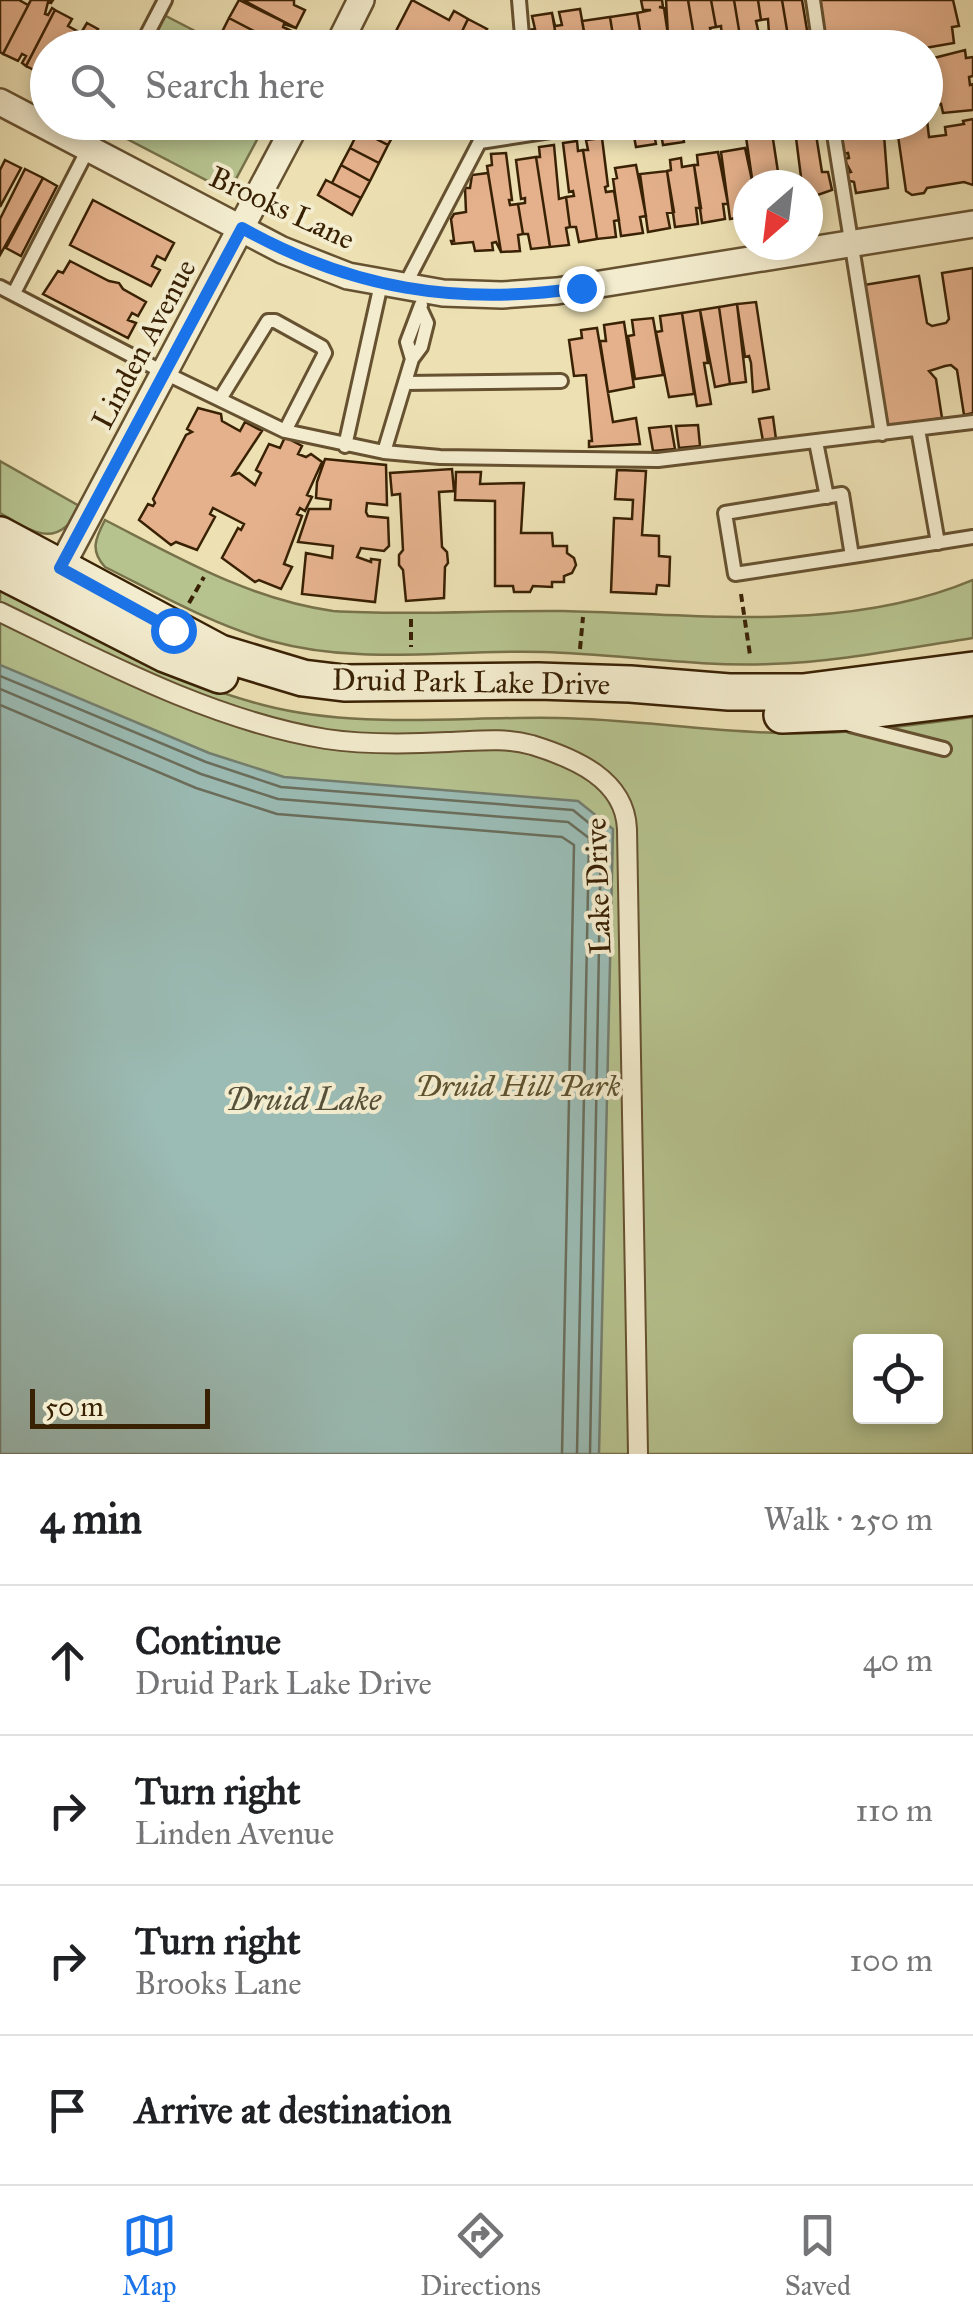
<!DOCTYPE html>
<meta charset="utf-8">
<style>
body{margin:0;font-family:"IM FELL Great Primer",serif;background:#f2f2f2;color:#202124}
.controls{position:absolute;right:30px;bottom:30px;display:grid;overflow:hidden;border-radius:10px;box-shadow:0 5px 15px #0003}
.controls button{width:90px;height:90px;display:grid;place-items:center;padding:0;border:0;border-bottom:2px solid #e0e0e0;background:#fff;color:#202124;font:50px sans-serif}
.compass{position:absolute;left:733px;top:170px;width:90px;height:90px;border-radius:50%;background:#fff;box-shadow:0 5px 15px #0003;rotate:208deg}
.scale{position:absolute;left:30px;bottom:25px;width:180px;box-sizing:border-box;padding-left:10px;border:5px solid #392104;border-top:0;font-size:28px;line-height:35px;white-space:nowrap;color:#392104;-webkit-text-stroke:8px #f3ecce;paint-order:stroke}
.stop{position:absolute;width:30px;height:30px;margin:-22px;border:8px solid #1a73e8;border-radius:50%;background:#fff}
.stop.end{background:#1a73e8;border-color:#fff;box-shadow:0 2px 10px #0008}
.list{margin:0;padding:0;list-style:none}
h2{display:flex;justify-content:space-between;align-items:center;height:130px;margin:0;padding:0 40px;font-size:42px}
h2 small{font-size:32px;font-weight:400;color:#757577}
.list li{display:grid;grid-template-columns:65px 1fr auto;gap:30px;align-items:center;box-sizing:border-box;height:150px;padding:0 40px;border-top:2px solid #e0e0e0}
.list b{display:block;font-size:38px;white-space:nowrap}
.list p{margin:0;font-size:32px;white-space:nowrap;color:#757577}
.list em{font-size:32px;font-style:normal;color:#757577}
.icon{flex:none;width:55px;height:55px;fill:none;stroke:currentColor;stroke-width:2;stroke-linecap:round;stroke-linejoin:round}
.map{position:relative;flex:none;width:973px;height:1454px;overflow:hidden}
.search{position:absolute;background:#fff;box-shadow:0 5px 15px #0003;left:30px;right:30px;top:30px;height:110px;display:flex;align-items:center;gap:25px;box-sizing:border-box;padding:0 35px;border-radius:55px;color:#757577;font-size:38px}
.sheet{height:730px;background:#fff}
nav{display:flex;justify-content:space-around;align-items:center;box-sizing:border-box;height:140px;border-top:2px solid #e0e0e0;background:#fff;font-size:28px;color:#757577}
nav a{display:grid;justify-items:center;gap:5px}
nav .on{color:#1a73e8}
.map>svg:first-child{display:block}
.green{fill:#b6c38f;stroke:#78724a;stroke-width:2.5;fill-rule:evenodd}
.water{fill:#9bbcb5;stroke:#747e6e;stroke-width:2.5}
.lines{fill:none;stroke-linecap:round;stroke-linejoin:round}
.shore{stroke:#6a6e5c;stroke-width:2.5}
.building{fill:#e4b18c;stroke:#392104;stroke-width:2.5}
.service-casing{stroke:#665130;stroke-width:18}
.pedestrian-casing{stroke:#665130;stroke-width:22}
.minor-casing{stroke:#665130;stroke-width:30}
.secondary-casing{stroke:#392104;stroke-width:40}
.path{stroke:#392104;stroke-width:4;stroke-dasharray:8 5;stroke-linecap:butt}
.service{stroke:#f3ecce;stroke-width:12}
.pedestrian{stroke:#f3ecce;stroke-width:18}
.minor{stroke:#f3ecce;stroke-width:25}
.secondary{stroke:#f3ecce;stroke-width:35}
.route{stroke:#1a73e8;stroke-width:12}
.labels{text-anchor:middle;stroke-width:8;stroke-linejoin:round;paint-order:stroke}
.street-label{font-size:30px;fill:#392104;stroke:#f3ecce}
.park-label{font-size:30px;font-style:italic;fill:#5e522e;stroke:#f3ecce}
.water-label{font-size:32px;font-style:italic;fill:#565039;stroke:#f3ecce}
</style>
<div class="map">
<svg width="973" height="1454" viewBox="0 0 973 1454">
<rect width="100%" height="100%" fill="#ede1b4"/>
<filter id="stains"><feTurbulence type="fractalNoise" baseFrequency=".002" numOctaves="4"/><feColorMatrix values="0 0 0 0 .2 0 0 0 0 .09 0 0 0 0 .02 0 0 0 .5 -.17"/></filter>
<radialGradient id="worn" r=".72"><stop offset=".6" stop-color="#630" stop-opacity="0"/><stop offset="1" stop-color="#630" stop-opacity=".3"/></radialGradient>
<path class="green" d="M 164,15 L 226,47 L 147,48 Z
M 109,122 L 265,122 L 266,123 L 229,192 L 106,128 Z
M 0,461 L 81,507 C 57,551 33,532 0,513 Z
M 105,520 C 179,558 249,599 333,611 C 409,616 486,610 563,611 C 698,614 845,634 973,580 L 973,638 C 906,648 838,662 770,664 C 694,667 619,654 543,652 C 452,649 361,666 271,641 C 213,625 159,594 105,567 C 90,551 95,539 105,520 Z
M 0,590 C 85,633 171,681 263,705 C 359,730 460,716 558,718 C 633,719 709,732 784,733 C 848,735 911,725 973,717 L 973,1454 L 0,1454 ZM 860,1342 L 936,1342 L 936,1416 L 860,1416 Z"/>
<path class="water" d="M 0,665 L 209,753 L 284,777 L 578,801 L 613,829 L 599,1454 L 0,1454 Z"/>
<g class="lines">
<path class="shore" d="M 0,676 L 206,762 L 281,787 L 573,810 L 601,833 L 590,1454
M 0,689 L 201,774 L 278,799 L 568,822 L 589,838 L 577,1454
M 0,705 L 196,788 L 277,814 L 562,837 L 574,845 L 562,1454"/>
</g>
<path class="building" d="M 0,0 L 19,0 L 28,5 L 31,0 L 3,54 L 0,52 Z
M 31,0 L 53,0 L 51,3 L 48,2 L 45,14 L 48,15 L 52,8 L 55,10 L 26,66 L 22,63 L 26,56 L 22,54 L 18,61 L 3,54 Z
M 239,0 L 296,28 L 284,24 L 283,27 L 294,32 L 286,48 L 229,18 Z
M 243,0 L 294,0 L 294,5 L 305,10 L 296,28 Z
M 412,0 L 449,20 L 454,11 L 468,19 L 454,48 L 427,48 L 396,31 Z
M 641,0 L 662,0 L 663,7 L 659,7 L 664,8 L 670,48 L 643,48 L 637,13 L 651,10 L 643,10 Z
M 666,0 L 688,0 L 696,48 L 675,48 L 675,34 L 668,35 Z
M 688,0 L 711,0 L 716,27 L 710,28 L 715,48 L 696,48 Z
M 711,0 L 734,0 L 742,48 L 723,48 L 721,26 L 716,27 Z
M 734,0 L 758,0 L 761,20 L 756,21 L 762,48 L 742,48 Z
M 758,0 L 782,0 L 790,48 L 770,48 L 768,19 L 761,20 Z
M 782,0 L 802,0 L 810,48 L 790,48 Z
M 820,0 L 953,0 L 959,26 L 952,27 L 954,43 L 925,48 L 827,48 Z
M 580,9 L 587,48 L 558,48 L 552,13 L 555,26 L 562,25 L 559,12 Z
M 55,10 L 72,19 L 68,26 L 77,31 L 68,48 L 48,48 L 48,68 L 42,74 L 26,66 Z
M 552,13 L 558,48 L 531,48 L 528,30 L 535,29 L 532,16 Z
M 637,13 L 643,48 L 615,48 L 610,17 Z
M 610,17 L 615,48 L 587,48 L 582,21 Z
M 229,18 L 275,42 L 273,46 L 277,48 L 229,48 L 217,42 Z
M 468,19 L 487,29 L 482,37 L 504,48 L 454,48 Z
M 87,23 L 98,29 L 93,39 L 101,43 L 99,48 L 68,48 L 77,31 L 81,33 Z
M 965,50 L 966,58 L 973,57 L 973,76 L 969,77 L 970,85 L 973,84 L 973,110 L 943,113 L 941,104 L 926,107 L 926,64 L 935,62 L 934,58 Z
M 926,111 L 929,137 L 946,135 L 945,127 L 964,124 L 963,121 L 973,119 L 973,185 L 964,182 L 927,188 L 924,193 L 912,195 L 906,191 L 896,122 L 926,122 Z
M 363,122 L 386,122 L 397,128 L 388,145 L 359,130 Z
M 659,122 L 681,122 L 684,142 L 663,145 Z
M 730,122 L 777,122 L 771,126 L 780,185 L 753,185 L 745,130 L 732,132 Z
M 814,122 L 822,172 L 828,172 L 832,190 L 809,198 L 808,185 L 802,185 L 794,122 Z
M 838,122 L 883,122 L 888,188 L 856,193 L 854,182 L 847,180 L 847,173 L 851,172 L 844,159 L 849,158 L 848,153 L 843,154 Z
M 652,123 L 656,144 L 636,147 L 632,126 Z
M 359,130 L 388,145 L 379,163 L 350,148 Z
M 602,138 L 608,186 L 605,187 L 606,192 L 614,191 L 619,220 L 614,221 L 616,237 L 597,239 L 583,150 L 588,150 L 586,140 Z
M 577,141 L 578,151 L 583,150 L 597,239 L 579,242 L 576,227 L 570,227 L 566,197 L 574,196 L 573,191 L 569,192 L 563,143 Z
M 554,145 L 559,199 L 566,197 L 570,227 L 566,228 L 569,245 L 550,247 L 536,157 L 540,157 L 539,147 Z
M 350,148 L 379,163 L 370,181 L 341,165 Z
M 745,148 L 753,185 L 748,185 L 748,216 L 730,219 L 721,152 Z
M 718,152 L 728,204 L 723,204 L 725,219 L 702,223 L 694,165 L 698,165 L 697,155 Z
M 506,153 L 512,200 L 509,200 L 510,205 L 518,204 L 523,234 L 518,235 L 520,251 L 501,252 L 487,166 L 492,165 L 491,154 Z
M 536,157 L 550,247 L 531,249 L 528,234 L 523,234 L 518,204 L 525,203 L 525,198 L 521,199 L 516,160 Z
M 681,158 L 682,167 L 694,165 L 701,208 L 696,208 L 698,224 L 675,227 L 667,171 L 671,170 L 670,160 Z
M 5,160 L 21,168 L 0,207 L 0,170 Z
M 341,165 L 370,181 L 361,198 L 332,183 Z
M 636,165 L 646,216 L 640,217 L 643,233 L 621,236 L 613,179 L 617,178 L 615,168 Z
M 25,169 L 43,178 L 0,255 L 0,219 Z
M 667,171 L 674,212 L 667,213 L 670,228 L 648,232 L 640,174 Z
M 488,173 L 501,252 L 496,242 L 492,243 L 493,250 L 475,251 L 473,242 L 452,244 L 451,241 L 454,241 L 451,219 L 454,214 L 466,212 L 465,188 L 470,188 L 472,175 Z
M 43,178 L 57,186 L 21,256 L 6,248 Z
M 326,180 L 361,198 L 352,215 L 318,195 Z
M 93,200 L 174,243 L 165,260 L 157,256 L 152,266 L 160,270 L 151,286 L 70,245 Z
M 70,261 L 109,281 L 119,283 L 123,289 L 146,302 L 138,316 L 132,313 L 128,320 L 136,323 L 128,338 L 43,294 L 58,271 L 63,273 Z
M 973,268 L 973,413 L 964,415 L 957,370 L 951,365 L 945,366 L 929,371 L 936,379 L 942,418 L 887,427 L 864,285 L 919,276 L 927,323 L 932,326 L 946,323 L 949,319 L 942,273 Z
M 756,302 L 769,389 L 753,392 L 751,363 L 749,356 L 745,357 L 737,304 Z
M 737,304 L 746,382 L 730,384 L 719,307 Z
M 719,307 L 730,384 L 715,387 L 700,310 Z
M 700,310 L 708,363 L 704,363 L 711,404 L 697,406 L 682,313 Z
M 682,313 L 694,394 L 669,397 L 656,332 L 662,331 L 660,316 Z
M 653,318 L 663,375 L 635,379 L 628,336 L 634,335 L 632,320 Z
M 624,322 L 634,387 L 608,392 L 600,341 L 606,341 L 604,325 Z
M 597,328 L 613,422 L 636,418 L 640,444 L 589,447 L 589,441 L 592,441 L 586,375 L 574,376 L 569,340 L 582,338 L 581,330 Z
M 198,408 L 221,414 L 222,421 L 240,431 L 245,422 L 262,431 L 233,475 L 239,473 L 255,485 L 261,473 L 256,470 L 269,444 L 280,448 L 285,437 L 302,446 L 298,454 L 306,457 L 311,454 L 322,462 L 307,495 L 312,497 L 305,511 L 300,508 L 297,514 L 302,516 L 284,564 L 292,567 L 281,589 L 259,580 L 255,582 L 222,558 L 238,528 L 241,530 L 244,524 L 213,508 L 210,514 L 215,517 L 197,550 L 176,542 L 171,545 L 139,520 L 148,504 L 153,506 L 155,503 L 153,499 L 186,435 L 192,432 L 187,429 Z
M 773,417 L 776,439 L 763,441 L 759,419 Z
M 698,425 L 700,446 L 679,448 L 676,426 Z
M 671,426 L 675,449 L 653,451 L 649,428 Z
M 325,459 L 386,465 L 387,505 L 367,503 L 366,512 L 368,516 L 388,518 L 389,546 L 384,551 L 361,548 L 357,557 L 371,562 L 371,559 L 380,560 L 375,602 L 302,594 L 306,553 L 332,558 L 333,546 L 298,542 L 309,509 L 330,509 L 331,500 L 316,498 L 317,482 Z
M 452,469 L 454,491 L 439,492 L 442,547 L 447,552 L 448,563 L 445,567 L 444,598 L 406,601 L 403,570 L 399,565 L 399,555 L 403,550 L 400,494 L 392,495 L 390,473 Z
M 617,470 L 646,471 L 642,535 L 659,536 L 659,556 L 670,557 L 669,586 L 657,585 L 656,594 L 611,592 L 614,518 L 632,519 L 633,500 L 615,499 Z
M 456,472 L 481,472 L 480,484 L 524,483 L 521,533 L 552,533 L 553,546 L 567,546 L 567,553 L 574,558 L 576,565 L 572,573 L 564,576 L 564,582 L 552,582 L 552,587 L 533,586 L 530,592 L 514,592 L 513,586 L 495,586 L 495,501 L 455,500 Z"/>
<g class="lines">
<g class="service-casing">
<path id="service" d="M 519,0 L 523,48
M 813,0 L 820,48
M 140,48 L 165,0
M 832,122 L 882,434
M 480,142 L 609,122
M 0,287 L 165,373 L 285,431 L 384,452 L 440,457 L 658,460 L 973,422
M 404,287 L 490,122
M 14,293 L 102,122
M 412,359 L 407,342 L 421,305
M 405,383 L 561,381
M 220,399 L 268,321 L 275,321 L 322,347 L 325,353 L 285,431
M 918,429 L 938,543
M 816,442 L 827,497
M 345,446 L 381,284
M 384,452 L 412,359 L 421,347 L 427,323 L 421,310
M 852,556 L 842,494 L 725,513 L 735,574 C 814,562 894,550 973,537
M 850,725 L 944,749"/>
</g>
<g class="pedestrian-casing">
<path id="pedestrian" d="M 0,612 C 101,661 214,721 326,739 C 366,745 409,744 448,742 C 477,741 503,737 532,745 C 574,758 625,779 627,829 L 638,1454"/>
</g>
<g class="minor-casing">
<path id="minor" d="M 337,48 L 361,0
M 0,102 L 282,250 L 348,276 L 443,293 L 502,295 L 557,291 L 973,224
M 53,582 L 297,122"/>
</g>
<g class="secondary-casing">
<path id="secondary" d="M 0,535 L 220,653 L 303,678 L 344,683 L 538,681 L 630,684 L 729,692 L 803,692 L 973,670
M 0,570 L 165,654 L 220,675
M 782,715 L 853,712 L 973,697"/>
</g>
<path class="path" d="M 741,594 L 750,655
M 189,603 L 204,577
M 411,619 L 411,647
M 580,649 L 583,617"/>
<use href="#service" class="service"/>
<use href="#pedestrian" class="pedestrian"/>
<use href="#minor" class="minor"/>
<use href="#secondary" class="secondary"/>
</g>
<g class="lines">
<path class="route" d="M 173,630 L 60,568 L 242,228 C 351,289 457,306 581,288"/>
</g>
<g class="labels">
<g class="street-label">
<text transform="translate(282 208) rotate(25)" y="10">Brooks Lane</text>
<text transform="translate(144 344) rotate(-62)" y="10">Linden Avenue</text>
<text transform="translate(471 682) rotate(1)" y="10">Druid Park Lake Drive</text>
<text transform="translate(598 886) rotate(-92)" y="10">Lake Drive</text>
</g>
<g class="park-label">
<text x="518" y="1096">Druid Hill Park</text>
</g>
<g class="water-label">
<text x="303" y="1110">Druid Lake</text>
</g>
</g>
<rect width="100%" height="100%" filter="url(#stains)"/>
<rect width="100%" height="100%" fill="url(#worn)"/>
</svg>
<div class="controls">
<button><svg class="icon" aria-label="locate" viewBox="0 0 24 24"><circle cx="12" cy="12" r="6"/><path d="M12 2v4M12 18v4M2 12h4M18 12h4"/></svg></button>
</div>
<svg class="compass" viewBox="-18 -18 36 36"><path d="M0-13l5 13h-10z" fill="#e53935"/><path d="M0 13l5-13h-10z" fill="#757577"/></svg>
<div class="scale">50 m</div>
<div class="stop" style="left:173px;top:630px"></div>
<div class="stop end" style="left:581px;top:288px"></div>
<div class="search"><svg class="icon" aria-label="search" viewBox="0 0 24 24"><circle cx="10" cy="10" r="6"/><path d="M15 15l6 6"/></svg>Search here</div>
</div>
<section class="sheet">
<h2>4 min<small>Walk · 250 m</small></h2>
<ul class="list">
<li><svg class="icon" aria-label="ahead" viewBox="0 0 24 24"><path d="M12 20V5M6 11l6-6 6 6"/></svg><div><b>Continue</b><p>Druid Park Lake Drive</p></div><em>40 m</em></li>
<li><svg class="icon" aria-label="right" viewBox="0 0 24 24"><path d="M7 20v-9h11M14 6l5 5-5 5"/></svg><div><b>Turn right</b><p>Linden Avenue</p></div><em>110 m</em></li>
<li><svg class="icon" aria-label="right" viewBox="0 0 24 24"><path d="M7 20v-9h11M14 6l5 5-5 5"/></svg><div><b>Turn right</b><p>Brooks Lane</p></div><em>100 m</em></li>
<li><svg class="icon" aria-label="arrive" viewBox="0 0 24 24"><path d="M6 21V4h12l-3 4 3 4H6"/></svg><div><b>Arrive at destination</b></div></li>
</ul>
</section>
<nav>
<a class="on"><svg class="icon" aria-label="map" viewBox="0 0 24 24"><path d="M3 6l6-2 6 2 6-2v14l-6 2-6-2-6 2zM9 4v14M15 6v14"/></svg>Map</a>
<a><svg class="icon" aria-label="directions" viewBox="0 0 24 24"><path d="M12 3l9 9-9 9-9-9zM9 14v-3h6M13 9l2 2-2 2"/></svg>Directions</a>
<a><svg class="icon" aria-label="saved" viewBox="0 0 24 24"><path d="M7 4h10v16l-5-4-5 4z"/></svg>Saved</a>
</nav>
